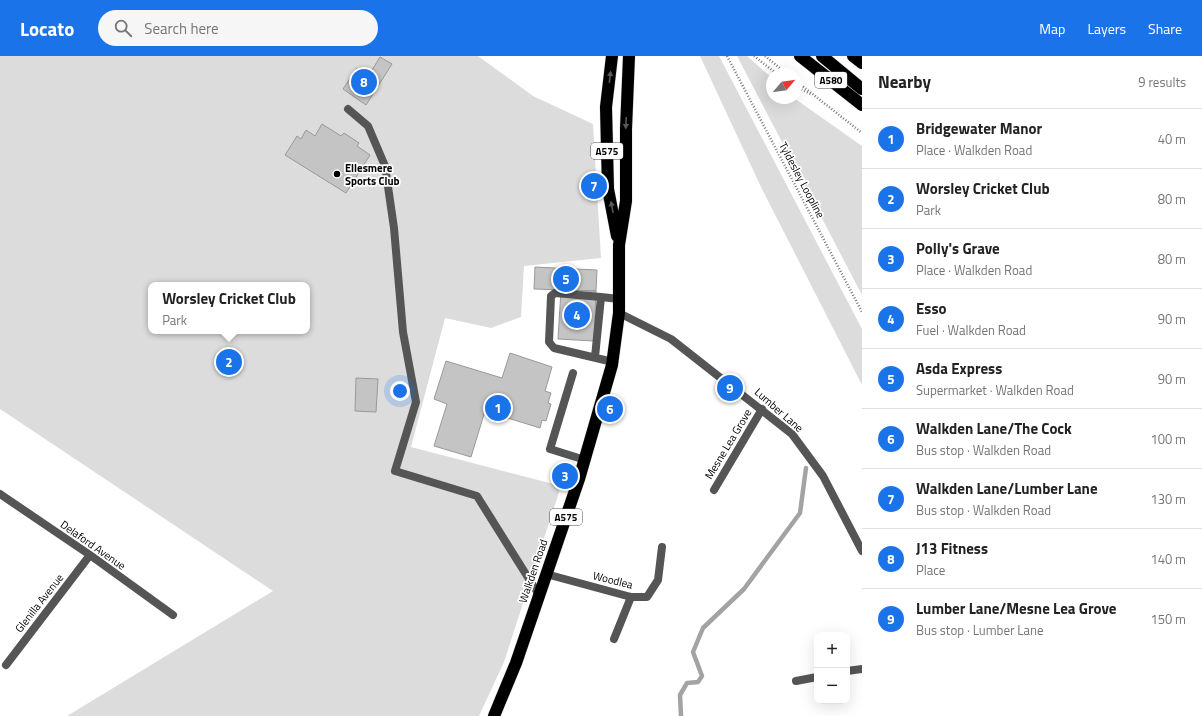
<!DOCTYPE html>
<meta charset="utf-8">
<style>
body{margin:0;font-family:"Titillium Web",sans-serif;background:#f6f6f6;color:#222}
.controls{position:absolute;right:12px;bottom:12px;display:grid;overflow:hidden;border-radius:8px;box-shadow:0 4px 16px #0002}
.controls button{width:36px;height:36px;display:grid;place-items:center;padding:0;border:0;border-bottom:1px solid #e0e0e0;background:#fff;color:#222;font:20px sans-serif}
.compass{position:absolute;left:766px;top:12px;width:36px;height:36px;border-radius:50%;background:#fff;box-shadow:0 4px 16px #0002;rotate:61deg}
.you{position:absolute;left:400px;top:335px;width:14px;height:14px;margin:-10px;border:3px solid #fff;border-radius:50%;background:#1a73e8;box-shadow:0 0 0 6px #1a73e833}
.badge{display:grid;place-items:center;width:26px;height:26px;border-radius:50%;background:#1a73e8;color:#fff;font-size:13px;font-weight:700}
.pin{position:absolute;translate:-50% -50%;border:2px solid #fff;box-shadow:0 1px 4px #0006}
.popup{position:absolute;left:148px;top:226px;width:162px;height:52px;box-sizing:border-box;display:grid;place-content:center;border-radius:8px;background:#fff;filter:drop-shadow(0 1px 3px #0005);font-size:13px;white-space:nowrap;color:#767676}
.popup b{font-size:15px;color:#222}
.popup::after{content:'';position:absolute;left:50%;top:100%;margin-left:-8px;border:8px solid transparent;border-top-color:#fff}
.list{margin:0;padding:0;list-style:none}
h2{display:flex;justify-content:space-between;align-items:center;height:52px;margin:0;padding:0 16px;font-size:17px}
h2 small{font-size:13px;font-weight:400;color:#767676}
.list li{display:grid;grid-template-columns:26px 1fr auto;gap:12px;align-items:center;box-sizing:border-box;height:60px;padding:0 16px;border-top:1px solid #e0e0e0}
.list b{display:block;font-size:15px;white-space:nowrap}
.list p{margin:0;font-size:13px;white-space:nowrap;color:#767676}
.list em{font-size:13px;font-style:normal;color:#767676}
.icon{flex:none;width:22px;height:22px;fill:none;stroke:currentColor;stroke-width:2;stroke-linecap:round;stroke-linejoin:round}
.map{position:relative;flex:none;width:862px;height:660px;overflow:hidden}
header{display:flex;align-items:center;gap:24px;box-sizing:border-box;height:56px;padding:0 20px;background:#1a73e8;color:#fff}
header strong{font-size:19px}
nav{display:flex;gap:22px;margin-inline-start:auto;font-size:14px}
.search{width:280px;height:36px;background:#f6f6f6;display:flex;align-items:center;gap:10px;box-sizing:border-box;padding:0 14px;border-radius:22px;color:#767676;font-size:15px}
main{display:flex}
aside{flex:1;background:#fff}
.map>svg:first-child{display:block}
.green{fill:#dcdcdc;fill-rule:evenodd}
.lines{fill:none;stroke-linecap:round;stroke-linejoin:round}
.stream{stroke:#a3a3a3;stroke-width:4.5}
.building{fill:#c4c4c4;stroke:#999}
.highway-casing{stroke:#dbdbdb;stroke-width:13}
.path{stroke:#777;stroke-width:2.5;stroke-dasharray:1 2;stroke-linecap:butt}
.lane{stroke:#555;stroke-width:8}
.street{stroke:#555;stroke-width:8}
.highway{stroke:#000;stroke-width:12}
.oneway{fill:#595959}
.poi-dot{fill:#000;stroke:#fff;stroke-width:1.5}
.labels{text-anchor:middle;stroke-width:3.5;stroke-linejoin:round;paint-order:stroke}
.shield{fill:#fff;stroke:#4c4c4c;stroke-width:1}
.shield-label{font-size:10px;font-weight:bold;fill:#000}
.poi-label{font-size:11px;font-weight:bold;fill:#000;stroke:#fff;text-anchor:start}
.street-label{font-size:11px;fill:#000;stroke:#fff}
</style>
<header>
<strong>Locato</strong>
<div class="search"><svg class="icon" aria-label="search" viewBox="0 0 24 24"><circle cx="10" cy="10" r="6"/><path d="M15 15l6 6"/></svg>Search here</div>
<nav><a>Map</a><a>Layers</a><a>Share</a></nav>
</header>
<main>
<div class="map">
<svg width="862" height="660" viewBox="0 0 862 660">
<rect width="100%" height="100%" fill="#fff"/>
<path class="green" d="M 0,0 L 478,0 L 533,40 L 593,68 L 601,202 L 524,210 L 521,261 L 491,272 L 445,262 L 411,391 L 561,430 L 504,606 L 479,660 L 67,660 L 273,535 L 0,353 ZM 151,229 L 307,229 L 307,275 L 151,275 Z
M 700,0 L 719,0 L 862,273 L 862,329 L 761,131 Z
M 737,0 L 747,0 L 772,22 L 772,42 L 794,42 L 862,90 L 862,239 Z"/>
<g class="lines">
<path class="stream" d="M 681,660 L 680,639 L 687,627 L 698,626 L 702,620 L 693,596 L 703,572 L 744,533 L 800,457 L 806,412"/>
</g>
<path class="building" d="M 380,1 L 392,8 L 366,49 L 343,33 L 357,12 L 369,19 Z
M 322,68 L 341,80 L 344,77 L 359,87 L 357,90 L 370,99 L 346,137 L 285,99 L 297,80 L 301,83 L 306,74 L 315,80 Z
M 535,211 L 597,214 L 596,235 L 534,233 Z
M 561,234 L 596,235 L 594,285 L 558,283 Z
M 510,297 L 552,311 L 545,335 L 551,337 L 548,347 L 551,348 L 546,365 L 542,364 L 540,372 L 485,355 L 471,401 L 434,390 L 447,348 L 434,343 L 446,305 L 502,322 Z
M 356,322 L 378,323 L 376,356 L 355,355 Z"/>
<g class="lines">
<g class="highway-casing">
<path id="highway" d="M 612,0 L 606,51 L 608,133 L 617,180
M 800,0 L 862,49
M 822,0 L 862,33
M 853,0 L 862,7
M 494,660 L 516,607 L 579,423 L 612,309 L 619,257 L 619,189 L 626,145 L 626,73 L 629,0"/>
</g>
<path class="path" d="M 727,0 L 862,256
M 754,0 L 777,18
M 765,0 L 787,18
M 796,25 L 862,77
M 796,31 L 811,38"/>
<path class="lane" d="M 348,53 L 368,70 L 385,110 L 394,172 L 403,276 L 416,346 L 395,415 L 477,440 L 539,539
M 601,241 L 555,237 L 551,240 L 549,286 L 554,292 L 613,306
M 595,301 L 601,241 L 619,243
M 573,317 L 550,393 L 585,404"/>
<path class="street" d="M 619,257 L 671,283 L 792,378 L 823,420 L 862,495
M 714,434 L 762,353
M 0,438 L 90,499 L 173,559
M 546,518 L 631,541 L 647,541 L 658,524 L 662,491
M 614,583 L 631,541
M 6,609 L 90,499
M 847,615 L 862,613
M 796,625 L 817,621"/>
<use href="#highway" class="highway"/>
</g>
<defs><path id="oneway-solid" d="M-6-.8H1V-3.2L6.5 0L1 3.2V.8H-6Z"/></defs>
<g class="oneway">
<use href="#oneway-solid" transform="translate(610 21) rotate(-83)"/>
<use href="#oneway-solid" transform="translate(626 67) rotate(92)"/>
<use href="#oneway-solid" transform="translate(612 151) rotate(-101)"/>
</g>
<circle class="poi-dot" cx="337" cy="118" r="4"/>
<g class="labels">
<g class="shield">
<rect x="815" y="16" width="32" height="16" rx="3"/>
<rect x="591" y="87" width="32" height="16" rx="3"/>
<rect x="550" y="453" width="32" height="16" rx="3"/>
</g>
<g class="shield-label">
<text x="831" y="28">A580</text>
<text x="607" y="99">A575</text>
<text x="566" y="465">A575</text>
</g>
<g class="poi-label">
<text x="345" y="116">Ellesmere<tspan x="345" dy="13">Sports Club</tspan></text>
</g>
<g class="street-label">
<text transform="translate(802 124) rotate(62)" y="4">Tyldesley Loopline</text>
<text transform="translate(779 354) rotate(41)" y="4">Lumber Lane</text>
<text transform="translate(728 388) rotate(-59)" y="4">Mesne Lea Grove</text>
<text transform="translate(93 489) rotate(35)" y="4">Delaford Avenue</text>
<text transform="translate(533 515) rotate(-71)" y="4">Walkden Road</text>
<text transform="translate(613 524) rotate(14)" y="4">Woodlea</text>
<text transform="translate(39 547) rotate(-52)" y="4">Glenilla Avenue</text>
</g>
</g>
</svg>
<div class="controls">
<button>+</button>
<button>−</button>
</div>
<svg class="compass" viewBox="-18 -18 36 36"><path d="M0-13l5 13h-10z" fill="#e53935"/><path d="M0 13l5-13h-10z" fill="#767676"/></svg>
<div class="you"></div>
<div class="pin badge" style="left:498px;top:352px">1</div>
<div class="pin badge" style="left:229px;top:306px">2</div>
<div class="popup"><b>Worsley Cricket Club</b>Park</div>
<div class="pin badge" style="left:565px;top:420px">3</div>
<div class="pin badge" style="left:577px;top:259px">4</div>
<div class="pin badge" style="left:566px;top:223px">5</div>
<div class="pin badge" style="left:610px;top:353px">6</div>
<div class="pin badge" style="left:594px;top:130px">7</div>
<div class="pin badge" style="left:364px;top:26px">8</div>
<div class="pin badge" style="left:730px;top:332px">9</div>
</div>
<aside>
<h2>Nearby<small>9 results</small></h2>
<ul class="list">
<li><span class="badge">1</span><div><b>Bridgewater Manor</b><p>Place · Walkden Road</p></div><em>40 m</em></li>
<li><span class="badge">2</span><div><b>Worsley Cricket Club</b><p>Park</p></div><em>80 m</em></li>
<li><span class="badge">3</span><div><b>Polly's Grave</b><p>Place · Walkden Road</p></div><em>80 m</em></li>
<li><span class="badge">4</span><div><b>Esso</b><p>Fuel · Walkden Road</p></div><em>90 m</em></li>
<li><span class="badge">5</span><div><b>Asda Express</b><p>Supermarket · Walkden Road</p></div><em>90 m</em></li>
<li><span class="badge">6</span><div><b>Walkden Lane/The Cock</b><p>Bus stop · Walkden Road</p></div><em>100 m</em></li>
<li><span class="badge">7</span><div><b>Walkden Lane/Lumber Lane</b><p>Bus stop · Walkden Road</p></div><em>130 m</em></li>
<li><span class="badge">8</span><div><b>J13 Fitness</b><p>Place</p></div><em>140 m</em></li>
<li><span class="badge">9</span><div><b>Lumber Lane/Mesne Lea Grove</b><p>Bus stop · Lumber Lane</p></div><em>150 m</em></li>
</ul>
</aside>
</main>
